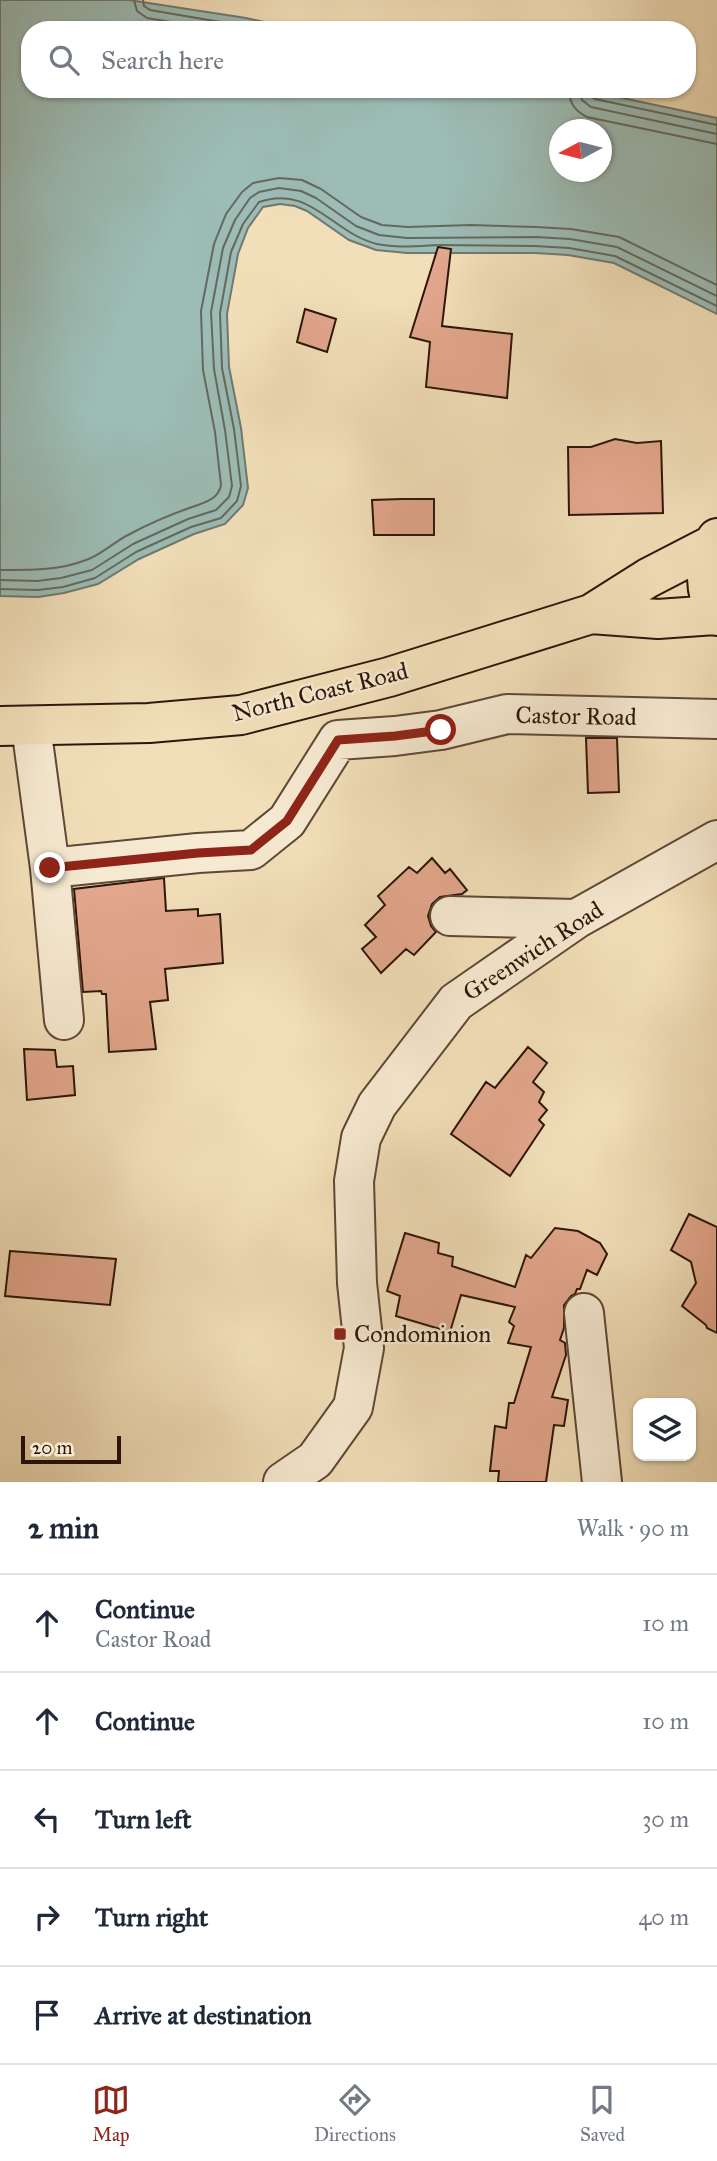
<!DOCTYPE html>
<meta charset="utf-8">
<style>
body{margin:0;font-family:"IM FELL Great Primer",serif;background:#f6f6f7;color:#1f2937}
.controls{position:absolute;right:21px;bottom:21px;display:grid;overflow:hidden;border-radius:14px;box-shadow:0 2px 5px #0004}
.controls button{width:63px;height:63px;display:grid;place-items:center;padding:0;border:0;border-bottom:2px solid #e0e1e3;background:#fff;color:#1f2937;font:35px sans-serif}
.compass{position:absolute;left:549px;top:119px;width:63px;height:63px;border-radius:50%;background:#fff;box-shadow:0 2px 5px #0004;rotate:263deg}
.scale{position:absolute;left:21px;bottom:18px;width:100px;box-sizing:border-box;padding-left:7px;border:4px solid #2c1509;border-top:0;font-size:19px;line-height:24px;white-space:nowrap;color:#2c1509;-webkit-text-stroke:5px #f7ead2;paint-order:stroke}
.stop{position:absolute;width:21px;height:21px;margin:-16px;border:5px solid #8f2418;border-radius:50%;background:#fff}
.stop.end{background:#8f2418;border-color:#fff;box-shadow:0 2px 7px #0008}
.list{margin:0;padding:0;list-style:none}
h2{display:flex;justify-content:space-between;align-items:center;height:91px;margin:0;padding:0 28px;font-size:30px}
h2 small{font-size:23px;font-weight:400;color:#747a83}
.list li{display:grid;grid-template-columns:46px 1fr auto;gap:21px;align-items:center;box-sizing:border-box;height:98px;padding:0 28px;border-top:2px solid #e0e1e3}
.list b{display:block;font-size:26px;white-space:nowrap}
.list p{margin:0;font-size:23px;white-space:nowrap;color:#747a83}
.list em{font-size:23px;font-style:normal;color:#747a83}
.icon{flex:none;width:38px;height:38px;fill:none;stroke:currentColor;stroke-width:2;stroke-linecap:round;stroke-linejoin:round}
.map{position:relative;flex:none;width:717px;height:1482px;overflow:hidden}
.search{position:absolute;background:#fff;box-shadow:0 2px 5px #0004;left:21px;right:21px;top:21px;height:77px;display:flex;align-items:center;gap:18px;box-sizing:border-box;padding:0 24px;border-radius:28px;color:#747a83;font-size:26px}
.sheet{height:581px;background:#fff}
nav{display:flex;justify-content:space-around;align-items:center;box-sizing:border-box;height:98px;border-top:2px solid #e0e1e3;background:#fff;font-size:19px;color:#747a83}
nav a{display:grid;justify-items:center;gap:4px}
nav .on{color:#8f2418}
.map>svg:first-child{display:block}
.water{fill:#9cbcb5;stroke:#6f7970;stroke-width:2;fill-rule:evenodd}
.lines{fill:none;stroke-linecap:round;stroke-linejoin:round}
.shore{stroke:#64685f;stroke-width:2}
.building{fill:#e3a78d;stroke:#2c1509;stroke-width:2}
.minor-casing{stroke:#5e4835;stroke-width:42}
.major-casing{stroke:#2c1509;stroke-width:42}
.minor{stroke:#f7ead2;stroke-width:38}
.major{stroke:#f2dfb9;stroke-width:38}
.route{stroke:#8f2418;stroke-width:9}
.poi-dot{fill:#8f2418;stroke:#f7ead2;stroke-width:2.5}
.labels{text-anchor:middle;stroke-width:5;stroke-linejoin:round;paint-order:stroke}
.street-label{font-size:24px;fill:#2c1509;stroke:#f7ead2}
.poi-label{font-size:24px;fill:#2c1509;stroke:#f7ead2;text-anchor:start}
</style>
<div class="map">
<svg width="717" height="1482" viewBox="0 0 717 1482">
<rect width="100%" height="100%" fill="#f2dfb9"/>
<filter id="stains"><feTurbulence type="fractalNoise" baseFrequency=".00286" numOctaves="4"/><feColorMatrix values="0 0 0 0 .2 0 0 0 0 .09 0 0 0 0 .02 0 0 0 .5 -.17"/></filter>
<radialGradient id="worn" r=".72"><stop offset=".6" stop-color="#630" stop-opacity="0"/><stop offset="1" stop-color="#630" stop-opacity=".3"/></radialGradient>
<path class="water" d="M 0,0 L 129,0 L 246,18 L 300,30 L 30,30 L 30,89 L 580,89 L 717,118 L 717,314 L 614,263 L 568,255 L 535,253 L 407,253 L 376,250 L 349,240 L 307,211 L 295,206 L 280,204 L 263,207 L 248,228 L 238,254 L 227,314 L 229,367 L 241,428 L 248,488 L 243,505 L 225,524 L 194,534 L 139,559 L 98,584 L 64,593 L 38,597 L 0,596 ZM 560,130 L 602,130 L 602,172 L 560,172 Z"/>
<g class="lines">
<path class="shore" d="M 134,0 L 137,11 L 147,18 L 218,30
M 143,0 L 144,6 L 150,10 L 267,30
M 569,89 C 569,103 575,111 587,117 L 717,144
M 580,89 L 582,100 L 591,107 L 717,134
M 588,89 L 589,95 L 595,99 L 717,125
M 439,245 L 535,246 L 569,248 L 615,256 L 717,306
M 0,570 C 29,570 58,571 86,560 C 101,555 114,542 128,535 C 150,523 174,513 198,505 C 209,501 219,497 221,485 L 215,432 L 203,370 L 201,311 L 214,244 L 226,214 L 242,192 L 253,183 L 279,178 L 302,180 L 321,189 L 361,217 L 382,225 L 408,227 L 471,225 L 536,227 L 571,229 L 619,237 L 717,285
M 0,580 L 37,581 L 61,578 L 92,570 L 133,544 L 188,519 L 216,510 L 229,497 L 232,486 L 225,430 L 214,369 L 211,312 L 223,248 L 235,220 L 250,198 L 259,192 L 279,188 L 301,191 L 316,198 L 356,226 L 379,235 L 407,238 L 536,237 L 570,239 L 617,247 L 717,296
M 0,589 L 38,590 L 63,587 L 95,578 L 136,552 L 191,527 L 221,518 L 237,501 L 241,486 L 234,429 L 222,368 L 220,313 L 231,252 L 243,224 L 259,202 C 310,184 332,233 377,244 C 396,248 418,246 437,245"/>
</g>
<path class="building" d="M 438,247 L 451,249 L 442,326 L 512,334 L 507,398 L 426,387 L 430,342 L 410,337 Z
M 305,309 L 336,319 L 327,352 L 297,342 Z
M 615,439 L 637,443 L 661,441 L 663,513 L 569,515 L 568,447 L 591,447 Z
M 402,499 L 434,499 L 434,535 L 374,535 L 372,500 Z
M 586,738 L 617,738 L 619,792 L 588,793 Z
M 432,858 L 445,873 L 450,869 L 467,890 L 462,894 L 440,897 L 432,904 L 428,916 L 431,926 L 436,932 L 414,955 L 406,949 L 381,973 L 362,949 L 376,937 L 365,925 L 385,905 L 378,896 L 409,867 L 417,873 Z
M 164,878 L 166,911 L 198,909 L 198,916 L 220,914 L 223,963 L 165,969 L 168,1000 L 150,1002 L 156,1049 L 109,1052 L 106,994 L 102,994 L 101,991 L 83,992 L 74,889 Z
M 528,1047 L 547,1063 L 533,1082 L 544,1092 L 539,1102 L 547,1110 L 539,1120 L 544,1125 L 510,1176 L 451,1134 L 486,1082 L 495,1088 Z
M 24,1049 L 55,1050 L 57,1067 L 73,1066 L 75,1095 L 27,1100 Z
M 689,1214 L 717,1227 L 717,1333 L 707,1328 L 706,1325 L 682,1306 L 696,1283 L 691,1262 L 671,1250 Z
M 555,1228 L 578,1231 L 600,1243 L 607,1254 L 597,1275 L 587,1270 L 580,1289 L 577,1289 L 575,1294 L 571,1296 L 564,1305 L 564,1328 L 560,1340 L 565,1343 L 566,1355 L 552,1397 L 568,1400 L 564,1426 L 554,1425 L 546,1482 L 498,1482 L 499,1471 L 490,1471 L 495,1426 L 506,1428 L 509,1403 L 514,1403 L 531,1347 L 508,1343 L 514,1326 L 509,1322 L 515,1307 L 461,1295 L 450,1332 L 396,1316 L 400,1296 L 387,1291 L 405,1233 L 439,1243 L 438,1253 L 453,1257 L 452,1266 L 515,1287 L 526,1255 L 531,1258 Z
M 10,1251 L 116,1259 L 110,1305 L 5,1296 Z"/>
<g class="lines">
<g class="minor-casing">
<path id="minor" d="M 31,726 L 50,868 L 64,1020
M 50,868 L 198,853 L 251,850 L 287,821 L 338,740 L 395,736 L 441,730 L 507,714 L 717,719
M 450,916 L 576,919
M 584,1313 L 602,1482
M 283,1482 L 315,1460 L 353,1407 L 364,1348 L 357,1283 L 354,1181 L 361,1138 L 377,1105 L 456,1002 L 576,919 L 717,840"/>
</g>
<g class="major-casing">
<path id="major" d="M 717,538 C 702,558 705,595 717,616
M 591,614 L 658,619 L 715,615
M 0,726 L 149,723 L 241,715 L 389,677 L 591,614 L 648,578 L 712,545"/>
</g>
<use href="#minor" class="minor"/>
<use href="#major" class="major"/>
</g>
<g class="lines">
<path class="route" d="M 50,868 L 198,853 L 251,850 L 287,821 L 338,740 L 395,736 L 441,730"/>
</g>
<rect class="poi-dot" x="333" y="1327" width="14" height="14" rx="3.5"/>
<g class="labels">
<g class="street-label">
<text transform="translate(320 692) rotate(-14)" y="8">North Coast Road</text>
<text transform="translate(576 716) rotate(1)" y="8">Castor Road</text>
<text transform="translate(533 951) rotate(-33)" y="8">Greenwich Road</text>
</g>
<g class="poi-label">
<text x="354" y="1342">Condominion</text>
</g>
</g>
<rect width="100%" height="100%" filter="url(#stains)"/>
<rect width="100%" height="100%" fill="url(#worn)"/>
</svg>
<div class="controls">
<button><svg class="icon" aria-label="layers" viewBox="0 0 24 24"><path d="M12 4l9 5-9 5-9-5zM3 14l9 5 9-5"/></svg></button>
</div>
<svg class="compass" viewBox="-18 -18 36 36"><path d="M0-13l5 13h-10z" fill="#e53935"/><path d="M0 13l5-13h-10z" fill="#747a83"/></svg>
<div class="scale">20 m</div>
<div class="stop" style="left:441px;top:730px"></div>
<div class="stop end" style="left:50px;top:868px"></div>
<div class="search"><svg class="icon" aria-label="search" viewBox="0 0 24 24"><circle cx="10" cy="10" r="6"/><path d="M15 15l6 6"/></svg>Search here</div>
</div>
<section class="sheet">
<h2>2 min<small>Walk · 90 m</small></h2>
<ul class="list">
<li><svg class="icon" aria-label="ahead" viewBox="0 0 24 24"><path d="M12 20V5M6 11l6-6 6 6"/></svg><div><b>Continue</b><p>Castor Road</p></div><em>10 m</em></li>
<li><svg class="icon" aria-label="ahead" viewBox="0 0 24 24"><path d="M12 20V5M6 11l6-6 6 6"/></svg><div><b>Continue</b></div><em>10 m</em></li>
<li><svg class="icon" aria-label="left" viewBox="0 0 24 24"><path d="M17 20v-9H6M10 6l-5 5 5 5"/></svg><div><b>Turn left</b></div><em>30 m</em></li>
<li><svg class="icon" aria-label="right" viewBox="0 0 24 24"><path d="M7 20v-9h11M14 6l5 5-5 5"/></svg><div><b>Turn right</b></div><em>40 m</em></li>
<li><svg class="icon" aria-label="arrive" viewBox="0 0 24 24"><path d="M6 21V4h12l-3 4 3 4H6"/></svg><div><b>Arrive at destination</b></div></li>
</ul>
</section>
<nav>
<a class="on"><svg class="icon" aria-label="map" viewBox="0 0 24 24"><path d="M3 6l6-2 6 2 6-2v14l-6 2-6-2-6 2zM9 4v14M15 6v14"/></svg>Map</a>
<a><svg class="icon" aria-label="directions" viewBox="0 0 24 24"><path d="M12 3l9 9-9 9-9-9zM9 14v-3h6M13 9l2 2-2 2"/></svg>Directions</a>
<a><svg class="icon" aria-label="saved" viewBox="0 0 24 24"><path d="M7 4h10v16l-5-4-5 4z"/></svg>Saved</a>
</nav>
